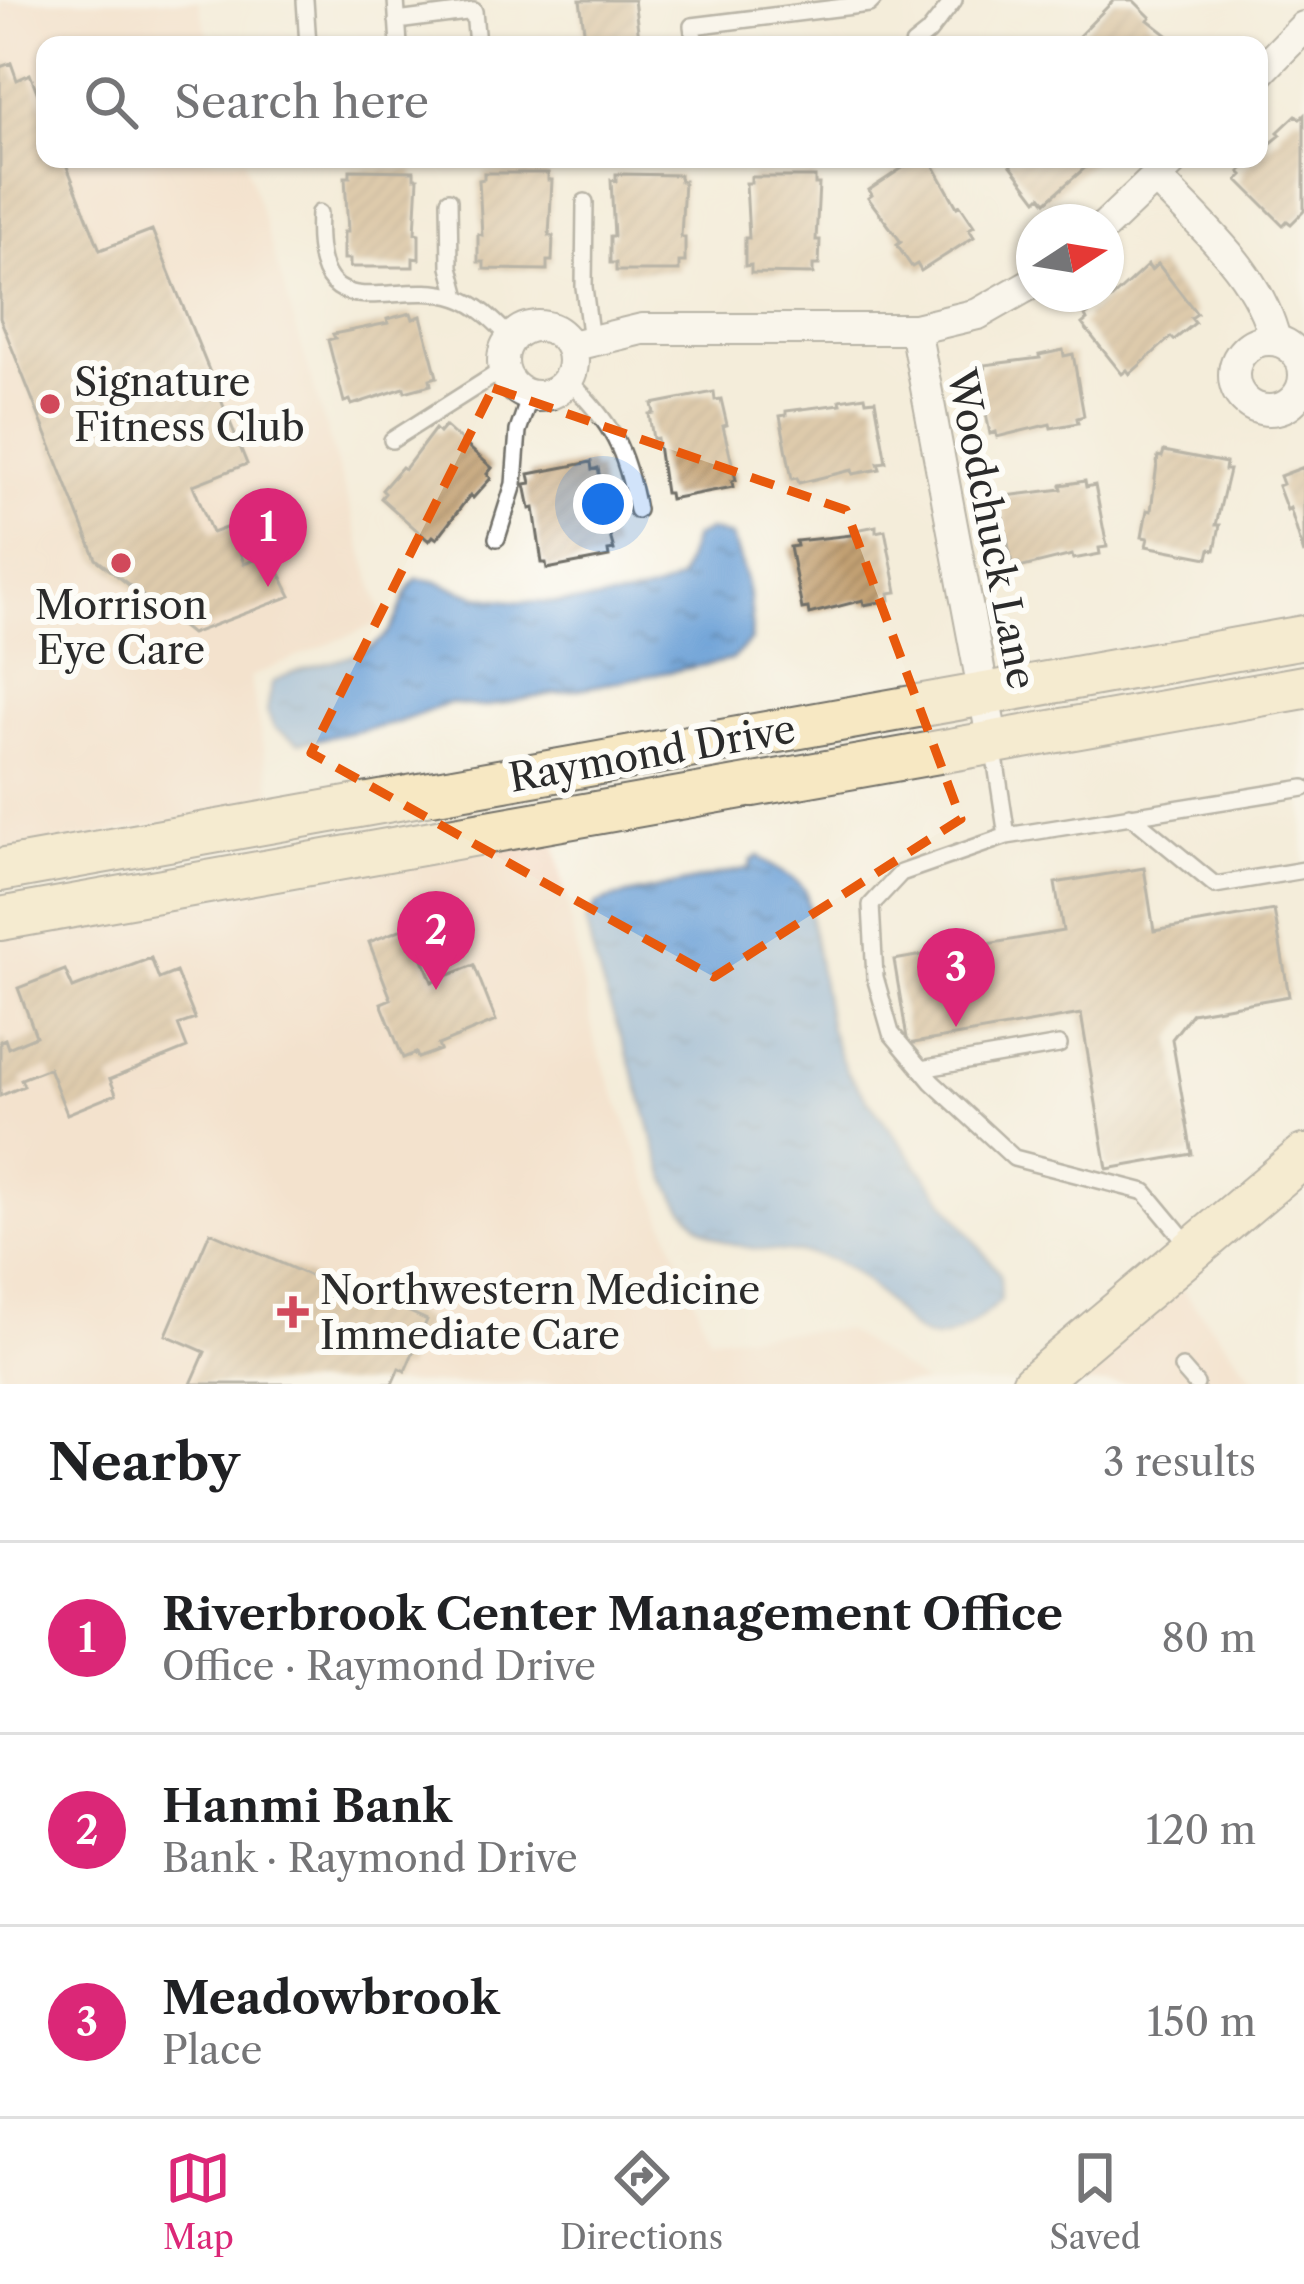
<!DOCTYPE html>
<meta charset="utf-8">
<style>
body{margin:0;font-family:"Libre Caslon Text",serif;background:#f6f6f6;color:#202124}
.compass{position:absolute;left:1016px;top:204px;width:108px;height:108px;border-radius:50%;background:#fff;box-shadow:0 3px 9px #0004;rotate:78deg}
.you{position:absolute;left:603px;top:504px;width:42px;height:42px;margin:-30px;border:9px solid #fff;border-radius:50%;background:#1a73e8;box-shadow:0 0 0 18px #1a73e833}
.badge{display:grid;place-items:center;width:78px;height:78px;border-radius:50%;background:#db2777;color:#fff;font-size:39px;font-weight:700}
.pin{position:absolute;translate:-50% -99px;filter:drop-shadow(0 3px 6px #0008)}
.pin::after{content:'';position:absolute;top:63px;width:42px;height:36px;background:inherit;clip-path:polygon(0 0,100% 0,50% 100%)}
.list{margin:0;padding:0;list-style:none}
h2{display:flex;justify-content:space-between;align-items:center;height:156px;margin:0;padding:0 48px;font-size:51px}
h2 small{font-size:39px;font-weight:400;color:#757577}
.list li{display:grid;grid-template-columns:78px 1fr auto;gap:36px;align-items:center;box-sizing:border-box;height:192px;padding:0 48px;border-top:3px solid #e0e0e0}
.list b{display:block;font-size:45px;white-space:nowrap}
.list p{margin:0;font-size:39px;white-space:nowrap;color:#757577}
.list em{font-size:39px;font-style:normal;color:#757577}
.icon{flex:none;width:66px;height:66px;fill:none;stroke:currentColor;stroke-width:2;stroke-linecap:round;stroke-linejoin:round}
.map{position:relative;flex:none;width:1304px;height:1384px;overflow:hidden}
.search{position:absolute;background:#fff;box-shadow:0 3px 9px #0004;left:36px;right:36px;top:36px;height:132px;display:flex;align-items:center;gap:30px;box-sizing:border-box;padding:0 42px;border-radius:24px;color:#757577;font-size:45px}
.sheet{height:732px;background:#fff}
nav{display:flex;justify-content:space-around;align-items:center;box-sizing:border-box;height:168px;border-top:3px solid #e0e0e0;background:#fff;font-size:33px;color:#757577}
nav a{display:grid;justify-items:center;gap:6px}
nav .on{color:#db2777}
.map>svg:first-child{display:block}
.built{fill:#f2d5bd}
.water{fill:url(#water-ripples);stroke:#4a6580;stroke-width:3}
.building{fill:url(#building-hatch)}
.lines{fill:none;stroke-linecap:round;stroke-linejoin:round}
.lane-casing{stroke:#716f68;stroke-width:20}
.street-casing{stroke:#716f68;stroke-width:34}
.secondary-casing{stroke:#716f68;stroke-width:46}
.lane{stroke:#fff;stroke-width:15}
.street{stroke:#fff;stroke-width:30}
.secondary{stroke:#f7e8c3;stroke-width:42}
.marked{fill:none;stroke:#e8590c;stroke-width:9;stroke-dasharray:24 15;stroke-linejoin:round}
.poi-dot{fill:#d1495b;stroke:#fdfcf7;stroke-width:4.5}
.labels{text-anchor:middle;stroke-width:12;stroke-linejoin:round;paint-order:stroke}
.poi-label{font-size:39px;fill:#2b2b2b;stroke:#fdfcf7;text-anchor:start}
.street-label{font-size:39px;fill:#2b2b2b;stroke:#fdfcf7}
</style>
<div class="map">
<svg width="1304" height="1384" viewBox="0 0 1304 1384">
<defs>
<pattern id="water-ripples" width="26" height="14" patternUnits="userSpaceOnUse" patternTransform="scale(3)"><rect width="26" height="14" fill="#699fd6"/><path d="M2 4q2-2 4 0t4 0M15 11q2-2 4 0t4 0" fill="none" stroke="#5782ae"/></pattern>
<pattern id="building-hatch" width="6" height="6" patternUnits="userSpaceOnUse" patternTransform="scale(3)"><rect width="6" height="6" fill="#c3a173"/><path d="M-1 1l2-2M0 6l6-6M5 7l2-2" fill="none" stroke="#9f835f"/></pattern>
</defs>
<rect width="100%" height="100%" fill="#fdfcf7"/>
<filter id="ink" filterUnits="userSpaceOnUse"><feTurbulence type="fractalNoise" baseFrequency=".00833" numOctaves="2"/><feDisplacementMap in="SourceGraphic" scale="24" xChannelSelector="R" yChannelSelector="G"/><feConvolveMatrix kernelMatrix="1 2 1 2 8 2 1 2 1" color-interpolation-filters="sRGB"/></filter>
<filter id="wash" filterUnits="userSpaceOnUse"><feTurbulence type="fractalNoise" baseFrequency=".004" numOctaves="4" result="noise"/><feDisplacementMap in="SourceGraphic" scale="48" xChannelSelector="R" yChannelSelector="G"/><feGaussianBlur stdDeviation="2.7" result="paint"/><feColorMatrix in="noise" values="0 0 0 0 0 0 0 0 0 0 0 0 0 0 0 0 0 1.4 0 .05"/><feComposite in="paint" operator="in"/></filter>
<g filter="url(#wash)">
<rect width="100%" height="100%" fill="#f4edda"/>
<path class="built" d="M 0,0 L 198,0 L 211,45 L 45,45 L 45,159 L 245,159 L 384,621 L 250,677 L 274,803 L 0,853 Z
M 554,839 L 595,1042 L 709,1337 L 844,1329 L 926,1384 L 0,1384 L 0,936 Z
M 1181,1288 L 1259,1384 L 1067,1384 Z"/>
<path class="water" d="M 709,530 L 731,537 C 745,566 754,608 751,640 L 731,660 L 483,707 L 449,703 L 393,724 L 299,743 L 274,728 L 267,711 L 272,683 C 305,661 356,665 385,636 C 401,620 401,595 416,579 C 437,578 458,592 478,596 C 531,607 634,606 680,579 L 694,537 Z
M 759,856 C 774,872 793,873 806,892 L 830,1029 L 846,1071 L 1000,1274 L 1001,1300 C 911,1384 914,1309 846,1267 C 810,1244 761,1257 722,1240 C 699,1230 683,1211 672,1190 C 655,1157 650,1120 638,1086 C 621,1032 595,976 586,921 L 597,904 L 610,899 L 750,868 L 751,861 Z"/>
<g id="blocks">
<path class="building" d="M 580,0 L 634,0 L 640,45 L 586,45 Z
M 1114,0 L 1133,0 L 1150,17 L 1148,20 L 1180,45 L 1081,45 L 1076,39 Z
M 11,63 L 17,80 L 30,74 L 45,112 L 45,159 L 64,159 L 100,250 L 152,230 L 247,464 L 193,485 L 212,533 L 231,526 L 244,564 L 270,554 L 291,596 L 191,634 L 96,559 L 0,318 L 0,67 Z
M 1296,115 L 1300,119 L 1304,115 L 1304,211 L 1291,224 L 1287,221 L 1283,225 L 1238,180 L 1243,175 L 1240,172 L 1253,159 L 1259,159 L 1259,153 L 1281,135 L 1278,132 Z
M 916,159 L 930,159 L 957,207 L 960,205 L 974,226 L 969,229 L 974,237 L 921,271 L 917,264 L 912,267 L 897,245 L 901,242 L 868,198 L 872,195 L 869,190 Z
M 1006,159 L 1095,159 L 1046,202 L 1041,196 L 1037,200 Z
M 350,170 L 414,171 L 414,178 L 418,178 L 415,233 L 419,234 L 419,259 L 413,258 L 413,267 L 350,267 L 350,259 L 344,259 L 344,232 L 348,232 L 345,177 L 350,177 Z
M 484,173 L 548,173 L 548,180 L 552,180 L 549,236 L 553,236 L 552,261 L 547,261 L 547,270 L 484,269 L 484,262 L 478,262 L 478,234 L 482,235 L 479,180 L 484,179 Z
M 616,174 L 680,175 L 680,181 L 684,181 L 681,237 L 685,237 L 685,262 L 679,262 L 679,271 L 616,271 L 616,263 L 610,263 L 610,236 L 614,236 L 611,180 L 616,181 Z
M 751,177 L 815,177 L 815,184 L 819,184 L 816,240 L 820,240 L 819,265 L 813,265 L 813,274 L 751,273 L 751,265 L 745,266 L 745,238 L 749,238 L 746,183 L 751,183 Z
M 1158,264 L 1197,314 L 1191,318 L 1195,323 L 1174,340 L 1171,337 L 1130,374 L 1127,370 L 1122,374 L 1082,324 L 1087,320 L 1085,316 L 1109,297 L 1111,299 L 1148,265 L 1151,270 Z
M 411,313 L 413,319 L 421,316 L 437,377 L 430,379 L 431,385 L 405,392 L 404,388 L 352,405 L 350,400 L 344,402 L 328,340 L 335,338 L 333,334 L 388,323 L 387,319 Z
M 1063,350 L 1064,356 L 1073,354 L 1084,416 L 1077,418 L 1078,423 L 1051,428 L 1050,424 L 997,437 L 996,432 L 990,434 L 978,371 L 985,369 L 984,365 L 1040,358 L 1039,355 Z
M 714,392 L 715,400 L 721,399 L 727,425 L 723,426 L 736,480 L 732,481 L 733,487 L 670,499 L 669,493 L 665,493 L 657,438 L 653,439 L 649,414 L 654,413 L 652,404 Z
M 865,396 L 866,401 L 875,400 L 886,462 L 878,463 L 880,469 L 853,474 L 852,470 L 799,483 L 797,478 L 792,479 L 780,416 L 786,415 L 786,411 L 841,404 L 840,400 Z
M 445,426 L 492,468 L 487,474 L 491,478 L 473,498 L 470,495 L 437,539 L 433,536 L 429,541 L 381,498 L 385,493 L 382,490 L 402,467 L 405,469 L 435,429 L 439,433 Z
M 1164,451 L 1226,463 L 1225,470 L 1229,470 L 1216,525 L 1220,525 L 1215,550 L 1210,549 L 1208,558 L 1146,546 L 1148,538 L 1142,537 L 1147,510 L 1151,511 L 1158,456 L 1162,457 Z
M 591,462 L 592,470 L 598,468 L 603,495 L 599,496 L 614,550 L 608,551 L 609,557 L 547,569 L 546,563 L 542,563 L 534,508 L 530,509 L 525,484 L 531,483 L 529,474 Z
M 1304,467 L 1304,554 L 1290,508 L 1287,510 L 1278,486 L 1283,484 L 1280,476 Z
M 1085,481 L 1086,487 L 1095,485 L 1107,547 L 1099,548 L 1100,554 L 1073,559 L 1072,555 L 1019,568 L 1018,563 L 1012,564 L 1000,501 L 1007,500 L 1006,496 L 1062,489 L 1061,485 Z
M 876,526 L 876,532 L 885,530 L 897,592 L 889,593 L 890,600 L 864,605 L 863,600 L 809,614 L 808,608 L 802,609 L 790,547 L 797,546 L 796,541 L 852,535 L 851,531 Z
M 1144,868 L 1154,931 L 1274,910 L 1289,996 L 1192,1013 L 1172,1039 L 1192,1154 L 1107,1169 L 1081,1014 L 908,1044 L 894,960 L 1063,931 L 1055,883 Z
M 410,926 L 432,982 L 474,965 L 496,1021 L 438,1045 L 440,1050 L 418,1058 L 416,1053 L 403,1058 L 381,1003 L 391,999 L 369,942 Z
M 151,958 L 159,979 L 176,972 L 195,1019 L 178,1025 L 187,1048 L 110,1079 L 116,1094 L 67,1114 L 49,1068 L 21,1079 L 24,1086 L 0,1096 L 0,1041 L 5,1039 L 8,1048 L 36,1036 L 18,988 L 65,970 L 73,988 Z
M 210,1232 L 374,1304 L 377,1297 L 427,1320 L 405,1371 L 399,1368 L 392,1384 L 191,1384 L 205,1352 L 166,1335 Z"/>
</g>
</g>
<g filter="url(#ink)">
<use href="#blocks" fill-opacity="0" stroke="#716f68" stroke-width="3"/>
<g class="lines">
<g class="lane-casing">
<path id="lane" d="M 305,0 L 308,45
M 396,0 L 399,45
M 397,21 L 474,11 L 477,45
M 695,45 L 692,26 L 869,4 L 873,0
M 913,45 L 928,33 L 954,0
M 449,200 L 450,267 L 458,297
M 585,202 L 584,287 L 591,341
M 319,213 C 312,340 392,275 458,298 C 479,305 495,322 511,338
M 568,380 C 612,423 626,449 637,510
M 392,440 L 504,369
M 497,538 L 514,484 L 518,431 L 530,396
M 993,744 L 1007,836
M 1130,815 L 1215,885 L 1304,870
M 921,1069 L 1059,1045
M 1189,1245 L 1145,1192 L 1014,1158 L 932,1082 L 891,1033 L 875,977 L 871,905 L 901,873 L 1007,836 L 1304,788
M 1182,1368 L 1196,1384"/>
</g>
<g class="street-casing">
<path id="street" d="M 1259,73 L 1304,27
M 1155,177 C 1201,226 1259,273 1275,340
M 1106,225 L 1175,159
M503 361a35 35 0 1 1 70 0a35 35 0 1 1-70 0Z
M 915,329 L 993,743
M1234 375a35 35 0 1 1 70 0a35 35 0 1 1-70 0Z
M 571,346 L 642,329 L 915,329 L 978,314 L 1034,282"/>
</g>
<g class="secondary-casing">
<path id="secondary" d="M 0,870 L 1304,637
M 0,919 L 1304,687
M 1033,1384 L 1304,1156"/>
</g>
<use href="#lane" class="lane"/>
<use href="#street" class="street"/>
<use href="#secondary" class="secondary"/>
</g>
</g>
<path d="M0 0H1304V1384H0ZM 493,388 L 846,510 L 961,819 L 714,977 L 311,753 Z" fill="#f4edda" fill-opacity=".55" fill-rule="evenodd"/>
<path class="marked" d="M 493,388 L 846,510 L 961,819 L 714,977 L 311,753 Z"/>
<g class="poi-dot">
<circle cx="50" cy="404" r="12"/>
<circle cx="121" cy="563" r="12"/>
<path d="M287 1294h12v12h12v12h-12v12h-12v-12h-12v-12h12z"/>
</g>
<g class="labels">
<g class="poi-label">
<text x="74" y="396">Signature<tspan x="74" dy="45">Fitness Club</tspan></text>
<text x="121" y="619" text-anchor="middle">Morrison<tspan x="121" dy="45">Eye Care</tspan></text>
<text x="320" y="1304">Northwestern Medicine<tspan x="320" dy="45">Immediate Care</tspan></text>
</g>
<g class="street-label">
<text transform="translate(992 529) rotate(79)" y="14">Woodchuck Lane</text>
<text transform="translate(652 753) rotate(-10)" y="14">Raymond Drive</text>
</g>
</g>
</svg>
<svg class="compass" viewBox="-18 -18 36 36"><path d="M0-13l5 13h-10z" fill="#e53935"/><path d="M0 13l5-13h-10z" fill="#757577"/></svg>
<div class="you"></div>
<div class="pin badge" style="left:268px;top:587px">1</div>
<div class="pin badge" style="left:436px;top:990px">2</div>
<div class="pin badge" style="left:956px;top:1027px">3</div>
<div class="search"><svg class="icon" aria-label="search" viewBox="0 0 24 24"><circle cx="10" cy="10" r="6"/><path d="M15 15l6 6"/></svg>Search here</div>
</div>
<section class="sheet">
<h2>Nearby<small>3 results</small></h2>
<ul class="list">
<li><span class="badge">1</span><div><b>Riverbrook Center Management Office</b><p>Office · Raymond Drive</p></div><em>80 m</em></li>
<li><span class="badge">2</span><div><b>Hanmi Bank</b><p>Bank · Raymond Drive</p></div><em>120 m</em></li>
<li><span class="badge">3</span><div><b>Meadowbrook</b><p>Place</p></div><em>150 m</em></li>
</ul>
</section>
<nav>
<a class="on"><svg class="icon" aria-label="map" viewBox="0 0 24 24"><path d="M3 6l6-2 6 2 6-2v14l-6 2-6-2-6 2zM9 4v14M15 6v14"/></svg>Map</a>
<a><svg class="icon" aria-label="directions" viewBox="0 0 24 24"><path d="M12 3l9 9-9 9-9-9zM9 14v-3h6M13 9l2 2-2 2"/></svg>Directions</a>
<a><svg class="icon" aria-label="saved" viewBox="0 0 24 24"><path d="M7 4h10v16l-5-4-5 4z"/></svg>Saved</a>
</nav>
